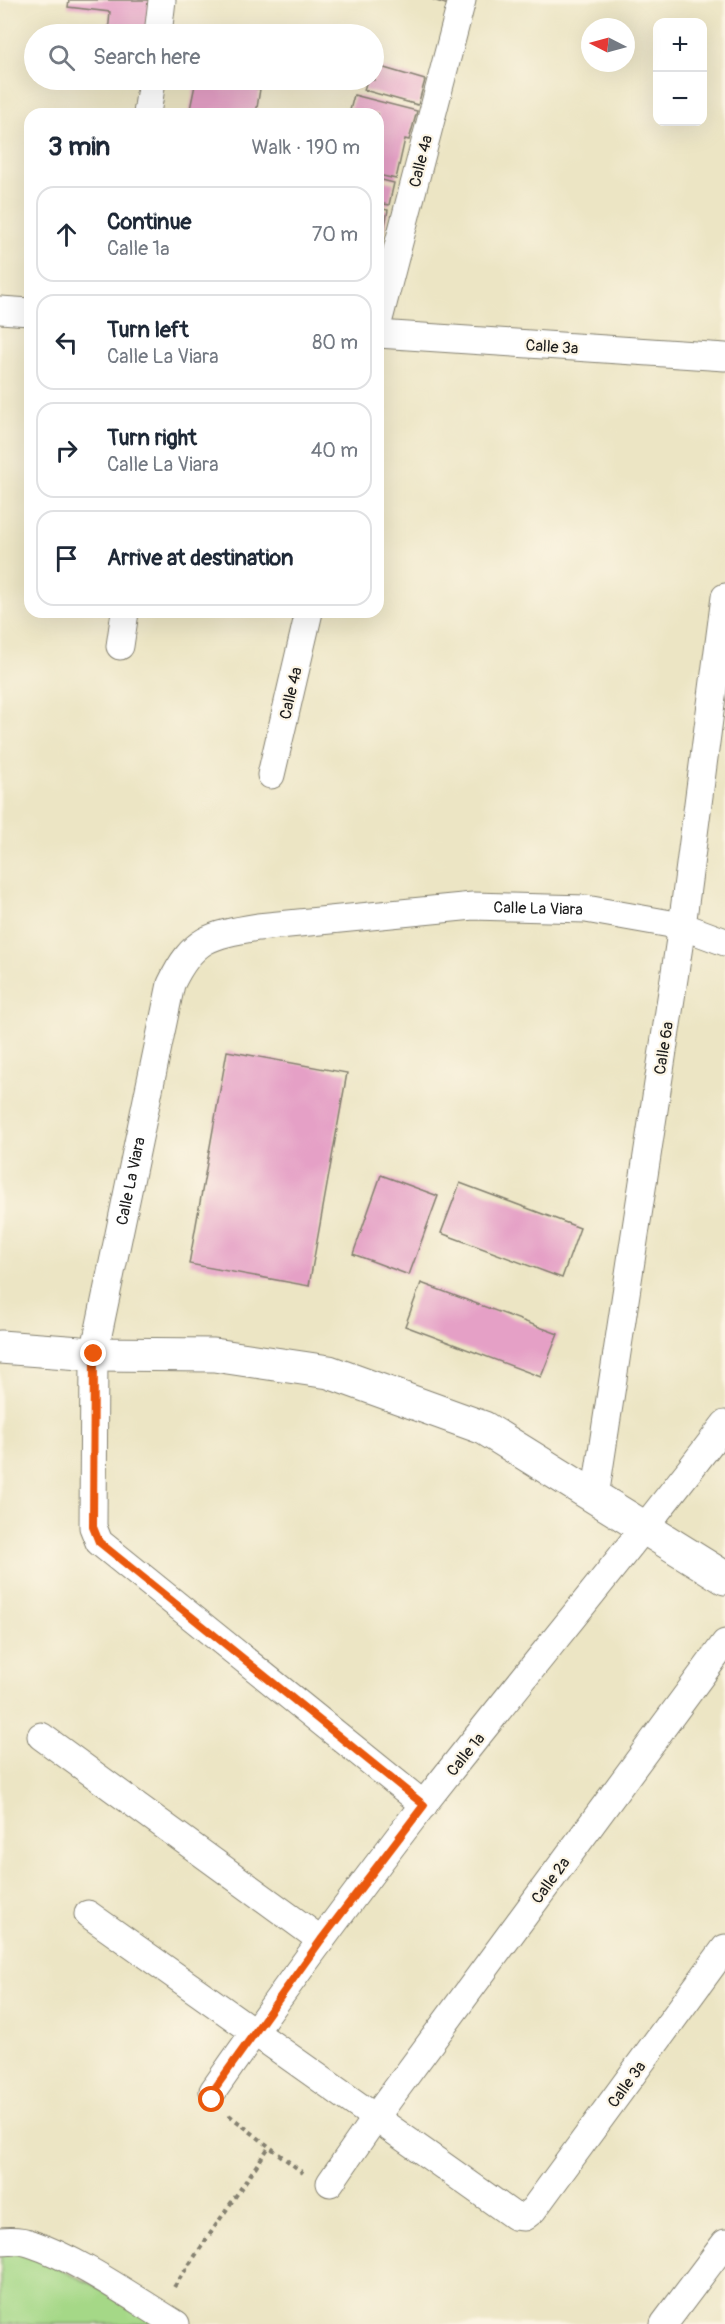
<!DOCTYPE html>
<meta charset="utf-8">
<style>
body{margin:0;font-family:Pangolin,sans-serif;background:#f2f2f3;color:#1f2937}
.controls{position:absolute;right:18px;top:18px;display:grid;overflow:hidden;border-radius:12px;box-shadow:0 6px 24px #0002}
.controls button{width:54px;height:54px;display:grid;place-items:center;padding:0;border:0;border-bottom:2px solid #e0e1e3;background:#fff;color:#1f2937;font:30px sans-serif}
.compass{position:absolute;left:581px;top:18px;width:54px;height:54px;border-radius:50%;background:#fff;box-shadow:0 6px 24px #0002;rotate:276deg}
.stop{position:absolute;width:18px;height:18px;margin:-14px;border:4px solid #ea580c;border-radius:50%;background:#fff}
.stop.end{background:#ea580c;border-color:#fff;box-shadow:0 2px 6px #0008}
.list{margin:0;padding:0;list-style:none}
h2{display:flex;justify-content:space-between;align-items:center;height:78px;margin:0;padding:0 24px;font-size:26px}
h2 small{font-size:20px;font-weight:400;color:#747a83}
.list li{display:grid;grid-template-columns:39px 1fr auto;gap:18px;align-items:center;box-sizing:border-box;height:96px;margin:0 12px 12px;padding:0 12px;border:2px solid #e0e1e3;border-radius:18px}
.list b{display:block;font-size:22px;white-space:nowrap}
.list p{margin:0;font-size:20px;white-space:nowrap;color:#747a83}
.list em{font-size:20px;font-style:normal;color:#747a83}
.icon{flex:none;width:33px;height:33px;fill:none;stroke:currentColor;stroke-width:2;stroke-linecap:round;stroke-linejoin:round}
.map{position:relative;flex:none;width:725px;height:2324px;overflow:hidden}
.search{position:absolute;background:#fff;box-shadow:0 6px 24px #0002;left:24px;top:24px;width:360px;height:66px;display:flex;align-items:center;gap:15px;box-sizing:border-box;padding:0 21px;border-radius:33px;color:#747a83;font-size:22px}
.panel{position:absolute;background:#fff;box-shadow:0 6px 24px #0002;left:24px;top:108px;width:360px;height:510px;border-radius:18px}
.map>svg:first-child{display:block}
.green{fill:#a5d887;stroke:#607a52;stroke-width:1.5}
.building{fill:#e5a0c6}
.lines{fill:none;stroke-linecap:round;stroke-linejoin:round}
.minor-casing{stroke:#848070;stroke-width:29}
.tertiary-casing{stroke:#848070;stroke-width:35}
.path{stroke:#848070;stroke-width:4;stroke-dasharray:4.5 4.5;stroke-linecap:butt}
.minor{stroke:#fff;stroke-width:27}
.tertiary{stroke:#fff;stroke-width:33}
.route{stroke:#ea580c;stroke-width:8}
.labels{text-anchor:middle;stroke-width:4.5;stroke-linejoin:round;paint-order:stroke}
.street-label{font-size:16px;fill:#1c1c1c;stroke:#fcf5e5}
</style>
<div class="map">
<svg width="725" height="2324" viewBox="0 0 725 2324">
<rect width="100%" height="100%" fill="#fcf5e5"/>
<filter id="ink" filterUnits="userSpaceOnUse"><feTurbulence type="fractalNoise" baseFrequency=".0167" numOctaves="2"/><feDisplacementMap in="SourceGraphic" scale="12" xChannelSelector="R" yChannelSelector="G"/><feConvolveMatrix kernelMatrix="1 2 1 2 8 2 1 2 1" color-interpolation-filters="sRGB"/></filter>
<filter id="wash" filterUnits="userSpaceOnUse"><feTurbulence type="fractalNoise" baseFrequency=".008" numOctaves="4" result="noise"/><feDisplacementMap in="SourceGraphic" scale="24" xChannelSelector="R" yChannelSelector="G"/><feGaussianBlur stdDeviation="1.35" result="paint"/><feColorMatrix in="noise" values="0 0 0 0 0 0 0 0 0 0 0 0 0 0 0 0 0 1.4 0 .05"/><feComposite in="paint" operator="in"/></filter>
<g filter="url(#wash)">
<rect width="100%" height="100%" fill="#ece5c4"/>
<path class="green" d="M 0,2241 L 176,2324 L 0,2324 Z"/>
<g id="blocks">
<path class="building" d="M 69,0 L 160,0 L 155,34 L 108,34 L 110,12 L 68,7 Z
M 433,0 L 453,0 L 452,6 Z
M 374,65 L 425,80 L 418,105 L 364,90 L 367,80 L 374,80 Z
M 196,80 L 260,89 L 256,114 L 189,114 Z
M 354,95 L 417,111 L 409,140 L 405,139 L 396,179 L 378,175 L 378,114 L 349,114 Z
M 378,179 L 394,183 L 389,205 L 378,203 Z
M 378,208 L 388,210 L 383,235 L 378,234 Z
M 227,1051 L 347,1073 L 309,1286 L 189,1264 Z
M 381,1175 L 438,1196 L 409,1275 L 353,1254 Z
M 460,1183 L 580,1228 L 562,1278 L 441,1233 Z
M 421,1283 L 558,1334 L 541,1377 L 405,1326 Z"/>
</g>
</g>
<g filter="url(#ink)">
<use href="#blocks" fill-opacity="0" stroke="#848070" stroke-width="1.5"/>
<g class="lines">
<g class="minor-casing">
<g id="minor">
<path d="M 158,34 L 162,0"/>
<path d="M 147,114 L 152,80"/>
<path d="M 0,310 L 30,312"/>
<path d="M 378,323 L 462,0"/>
<path d="M 378,334 L 725,357"/>
<path d="M 120,646 L 125,612"/>
<path d="M 271,775 L 309,612"/>
<path d="M 595,1497 L 682,926 L 725,597"/>
<path d="M 41,1736 L 321,1940"/>
<path id="s1" d="M 424,1805 L 99,1542 L 93,1527 L 94,1354 L 171,984 C 193,938 210,935 258,927 L 473,906 L 586,909 L 682,926 L 725,942"/>
<path d="M 88,1914 L 514,2216 L 524,2217 L 533,2210 L 725,1948"/>
<path d="M 213,2091 C 280,1994 351,1899 423,1805 C 523,1677 627,1553 725,1424"/>
<path d="M 330,2183 L 375,2118 L 725,1643"/>
<path d="M 0,2241 C 11,2240 22,2240 32,2244 C 80,2260 133,2298 176,2324"/>
<path d="M 664,2324 L 725,2243"/>
</g>
</g>
<g class="tertiary-casing">
<path id="tertiary" d="M 0,1347 L 94,1354 L 214,1355 L 329,1372 L 484,1428 L 725,1578"/>
</g>
<path class="path" d="M 229,2115 L 303,2173
M 174,2287 L 269,2147"/>
<use href="#minor" class="minor"/>
<use href="#tertiary" class="tertiary"/>
</g>
</g>
<g class="lines" filter="url(#ink)">
<path class="route" d="M 94,1354 L 93,1527 L 99,1542 L 424,1805 L 321,1940 L 213,2091 L 212,2100"/>
</g>
<g class="labels">
<g class="street-label">
<text transform="translate(420 161) rotate(-76)" y="6">Calle 4ª</text>
<text transform="translate(552 346) rotate(4)" y="6">Calle 3ª</text>
<text transform="translate(290 693) rotate(-77)" y="6">Calle 4ª</text>
<text dy="6" stroke="none"><textPath href="#s1" startOffset="1377">Calle La Viara</textPath></text>
<text transform="translate(663 1048) rotate(-81)" y="6">Calle 6ª</text>
<text dy="6" stroke="none"><textPath href="#s1" startOffset="784">Calle La Viara</textPath></text>
<text transform="translate(465 1754) rotate(-51)" y="6">Calle 1ª</text>
<text transform="translate(550 1880) rotate(-54)" y="6">Calle 2ª</text>
<text transform="translate(626 2084) rotate(-54)" y="6">Calle 3ª</text>
</g>
</g>
</svg>
<div class="controls">
<button>+</button>
<button>−</button>
</div>
<svg class="compass" viewBox="-18 -18 36 36"><path d="M0-13l5 13h-10z" fill="#e53935"/><path d="M0 13l5-13h-10z" fill="#747a83"/></svg>
<div class="stop" style="left:212px;top:2100px"></div>
<div class="stop end" style="left:94px;top:1354px"></div>
<div class="search"><svg class="icon" aria-label="search" viewBox="0 0 24 24"><circle cx="10" cy="10" r="6"/><path d="M15 15l6 6"/></svg>Search here</div>
<section class="panel">
<h2>3 min<small>Walk · 190 m</small></h2>
<ul class="list">
<li><svg class="icon" aria-label="ahead" viewBox="0 0 24 24"><path d="M12 20V5M6 11l6-6 6 6"/></svg><div><b>Continue</b><p>Calle 1ª</p></div><em>70 m</em></li>
<li><svg class="icon" aria-label="left" viewBox="0 0 24 24"><path d="M17 20v-9H6M10 6l-5 5 5 5"/></svg><div><b>Turn left</b><p>Calle La Viara</p></div><em>80 m</em></li>
<li><svg class="icon" aria-label="right" viewBox="0 0 24 24"><path d="M7 20v-9h11M14 6l5 5-5 5"/></svg><div><b>Turn right</b><p>Calle La Viara</p></div><em>40 m</em></li>
<li><svg class="icon" aria-label="arrive" viewBox="0 0 24 24"><path d="M6 21V4h12l-3 4 3 4H6"/></svg><div><b>Arrive at destination</b></div></li>
</ul>
</section>
</div>
